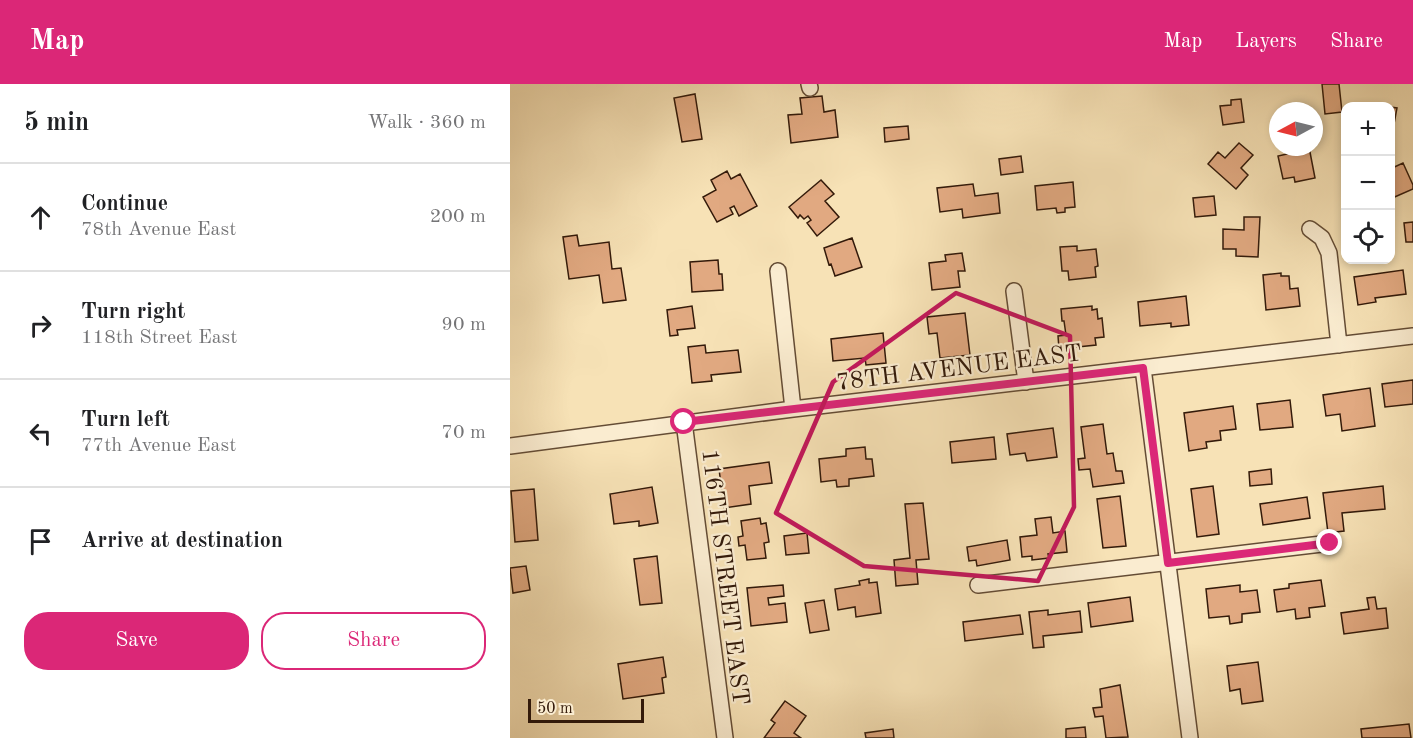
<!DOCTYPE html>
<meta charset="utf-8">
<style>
body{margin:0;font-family:"Old Standard TT",serif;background:#f6f6f6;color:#202124}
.controls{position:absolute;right:18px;top:18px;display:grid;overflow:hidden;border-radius:12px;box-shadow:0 3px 9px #0003}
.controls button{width:54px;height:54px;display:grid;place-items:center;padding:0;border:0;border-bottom:2px solid #e0e0e0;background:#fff;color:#202124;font:30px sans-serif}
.compass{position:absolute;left:759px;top:18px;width:54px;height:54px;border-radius:50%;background:#fff;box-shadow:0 3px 9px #0003;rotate:263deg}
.scale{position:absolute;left:18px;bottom:15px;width:116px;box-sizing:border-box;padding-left:6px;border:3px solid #331a0a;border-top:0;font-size:16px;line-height:21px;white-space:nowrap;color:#331a0a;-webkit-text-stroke:4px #faecd0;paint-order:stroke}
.stop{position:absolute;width:18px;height:18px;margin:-14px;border:4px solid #db2777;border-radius:50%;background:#fff}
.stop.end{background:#db2777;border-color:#fff;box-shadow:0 2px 6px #0008}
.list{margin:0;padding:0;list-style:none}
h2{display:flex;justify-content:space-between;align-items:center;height:78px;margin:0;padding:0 24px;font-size:26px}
h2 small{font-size:20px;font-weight:400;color:#757577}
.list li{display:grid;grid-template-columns:39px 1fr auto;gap:18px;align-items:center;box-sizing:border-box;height:108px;padding:0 24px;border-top:2px solid #e0e0e0}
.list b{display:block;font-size:22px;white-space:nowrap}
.list p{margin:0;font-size:20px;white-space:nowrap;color:#757577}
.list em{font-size:20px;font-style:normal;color:#757577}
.actions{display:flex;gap:12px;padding:18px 24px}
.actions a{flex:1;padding:14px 0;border:2px solid #db2777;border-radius:24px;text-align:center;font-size:21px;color:#db2777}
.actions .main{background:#db2777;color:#fff}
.icon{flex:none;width:33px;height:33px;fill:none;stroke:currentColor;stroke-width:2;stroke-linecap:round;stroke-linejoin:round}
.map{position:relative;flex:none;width:903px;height:654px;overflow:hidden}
header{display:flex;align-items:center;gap:36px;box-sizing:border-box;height:84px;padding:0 30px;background:#db2777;color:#fff}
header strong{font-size:28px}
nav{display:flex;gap:33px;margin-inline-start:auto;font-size:21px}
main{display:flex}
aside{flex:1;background:#fff}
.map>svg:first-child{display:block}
.building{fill:#e1a981;stroke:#331a0a;stroke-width:1.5}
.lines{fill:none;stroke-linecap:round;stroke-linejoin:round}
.minor-casing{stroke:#644c35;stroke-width:18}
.minor{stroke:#faecd0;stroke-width:15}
.route{stroke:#db2777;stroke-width:8}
.marked{fill:none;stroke:#c2185b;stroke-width:4.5;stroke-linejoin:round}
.labels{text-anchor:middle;stroke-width:4.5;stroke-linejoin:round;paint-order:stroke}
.street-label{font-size:24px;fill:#331a0a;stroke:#faecd0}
</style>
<header>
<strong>Map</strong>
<nav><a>Map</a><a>Layers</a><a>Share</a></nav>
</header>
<main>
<aside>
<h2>5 min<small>Walk · 360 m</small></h2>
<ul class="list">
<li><svg class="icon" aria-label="ahead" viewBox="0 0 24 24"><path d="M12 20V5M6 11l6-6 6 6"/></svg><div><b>Continue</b><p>78th Avenue East</p></div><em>200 m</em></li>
<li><svg class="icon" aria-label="right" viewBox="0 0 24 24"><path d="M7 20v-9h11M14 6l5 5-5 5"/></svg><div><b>Turn right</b><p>118th Street East</p></div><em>90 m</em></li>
<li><svg class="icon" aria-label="left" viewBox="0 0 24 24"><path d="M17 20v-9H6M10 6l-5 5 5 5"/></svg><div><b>Turn left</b><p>77th Avenue East</p></div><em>70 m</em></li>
<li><svg class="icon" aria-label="arrive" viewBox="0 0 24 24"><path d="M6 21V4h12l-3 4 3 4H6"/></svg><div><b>Arrive at destination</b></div></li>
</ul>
<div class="actions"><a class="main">Save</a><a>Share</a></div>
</aside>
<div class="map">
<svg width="903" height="654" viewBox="0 0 903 654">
<rect width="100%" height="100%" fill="#f7e2b6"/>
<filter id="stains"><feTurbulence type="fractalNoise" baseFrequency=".00333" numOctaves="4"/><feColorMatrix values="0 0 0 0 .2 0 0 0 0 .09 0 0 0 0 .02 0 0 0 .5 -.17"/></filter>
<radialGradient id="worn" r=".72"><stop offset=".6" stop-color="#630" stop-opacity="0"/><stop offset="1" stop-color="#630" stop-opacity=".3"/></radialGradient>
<path class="building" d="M 812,0 L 829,0 L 832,28 L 815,30 Z
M 185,10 L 192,55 L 172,58 L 164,14 Z
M 312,12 L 314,28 L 325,26 L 328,53 L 281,59 L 278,31 L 292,30 L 290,14 Z
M 731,15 L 734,38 L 713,41 L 710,22 L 721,21 L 721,16 Z
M 880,23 L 887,24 L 881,56 L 880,56 Z
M 398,42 L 399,55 L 375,58 L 374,44 Z
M 729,59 L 743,71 L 731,84 L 738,91 L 726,105 L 698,80 L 708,68 L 715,74 Z
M 799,63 L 805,94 L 785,98 L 784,93 L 773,95 L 768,72 L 790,67 L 789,66 Z
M 511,72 L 513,88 L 491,91 L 489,75 Z
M 893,79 L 903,101 L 903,105 L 880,115 L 880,85 Z
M 217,87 L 221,95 L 230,90 L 247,122 L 229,132 L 224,122 L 220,124 L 223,130 L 207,138 L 193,113 L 206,106 L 201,96 Z
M 311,96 L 324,110 L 315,117 L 329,133 L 307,152 L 297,139 L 301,136 L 298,132 L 294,135 L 290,131 L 288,134 L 279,123 Z
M 563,98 L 565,123 L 555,124 L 555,128 L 547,129 L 546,124 L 527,126 L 525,102 Z
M 463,100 L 465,112 L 488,109 L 490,129 L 453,134 L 452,125 L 430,128 L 427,104 Z
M 704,112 L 706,131 L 685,133 L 683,114 Z
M 734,133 L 750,133 L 748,173 L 726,172 L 726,165 L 713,165 L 713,145 L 734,146 Z
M 903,138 L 903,158 L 896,158 L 894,139 Z
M 67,151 L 69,162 L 99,158 L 102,185 L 111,184 L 116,216 L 93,219 L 89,191 L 59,195 L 53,153 Z
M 342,154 L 352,183 L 325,192 L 321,180 L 319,181 L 314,164 Z
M 567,162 L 567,167 L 586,165 L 588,182 L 585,183 L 586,193 L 559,196 L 558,187 L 552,187 L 550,163 Z
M 452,169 L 455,187 L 448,187 L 450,203 L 422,206 L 419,179 L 436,177 L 435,171 Z
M 208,176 L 209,190 L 212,190 L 213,206 L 182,208 L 180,178 Z
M 893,186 L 896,210 L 865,214 L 866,218 L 848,221 L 844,193 Z
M 771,189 L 771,192 L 779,192 L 780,205 L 788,204 L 790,222 L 756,226 L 753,191 Z
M 676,212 L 679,241 L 661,243 L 661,239 L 630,242 L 628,218 Z
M 182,222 L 185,244 L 167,246 L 168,251 L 160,252 L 157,226 Z
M 582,222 L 582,226 L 587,225 L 588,235 L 592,234 L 594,253 L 585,254 L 586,261 L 549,265 L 548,252 L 556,251 L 554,237 L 552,237 L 551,225 Z
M 455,229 L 460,271 L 430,274 L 427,249 L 419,250 L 417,233 Z
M 373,249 L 376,279 L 356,281 L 355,274 L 323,277 L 321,255 Z
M 195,261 L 196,269 L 228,266 L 231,288 L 201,291 L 202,297 L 182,299 L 178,263 Z
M 903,296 L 903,320 L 875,323 L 872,300 Z
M 860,304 L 865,342 L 832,347 L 830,330 L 816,332 L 813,311 Z
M 780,316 L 783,343 L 750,346 L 747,320 Z
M 723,322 L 726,345 L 710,347 L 711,356 L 696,358 L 697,364 L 679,367 L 674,329 Z
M 593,340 L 597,370 L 603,369 L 606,387 L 612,387 L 614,399 L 583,403 L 580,385 L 569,386 L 568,375 L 575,374 L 571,343 Z
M 543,344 L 547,373 L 517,377 L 515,369 L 500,371 L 497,350 Z
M 484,353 L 486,375 L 442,379 L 440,358 Z
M 355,363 L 356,375 L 362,375 L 364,392 L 339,395 L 339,402 L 327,403 L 326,396 L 311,398 L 309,375 L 336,372 L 336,365 Z
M 259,378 L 262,399 L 239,402 L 241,420 L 214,424 L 209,385 Z
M 761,385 L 762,400 L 740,402 L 739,388 Z
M 703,402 L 709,450 L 687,453 L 681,405 Z
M 873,402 L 875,425 L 832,429 L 834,447 L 818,449 L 813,409 Z
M 142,403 L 148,439 L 129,442 L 129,437 L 104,440 L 100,410 Z
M 24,405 L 28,456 L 5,458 L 1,407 Z
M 610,412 L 616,462 L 593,464 L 587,415 Z
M 797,413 L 800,434 L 753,441 L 750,420 Z
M 413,419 L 419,475 L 406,476 L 408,500 L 386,502 L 384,476 L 400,474 L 395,420 Z
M 541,433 L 543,449 L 555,447 L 557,468 L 538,470 L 539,474 L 522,476 L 522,472 L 512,473 L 510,453 L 527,451 L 525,435 Z
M 250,434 L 251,440 L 256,439 L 259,458 L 254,459 L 256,474 L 237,476 L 235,461 L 229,462 L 228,453 L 233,452 L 231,437 Z
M 297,449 L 299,469 L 276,471 L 274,452 Z
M 497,456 L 500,476 L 467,482 L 466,476 L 459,477 L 457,463 Z
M 147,472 L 152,519 L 130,521 L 124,475 Z
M 16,482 L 20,506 L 3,509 L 0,484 Z
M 359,495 L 359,499 L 367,498 L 371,529 L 346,533 L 345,523 L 328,526 L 325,505 L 350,501 L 349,497 Z
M 811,496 L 815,522 L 799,524 L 800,533 L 786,535 L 785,525 L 767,528 L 764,506 L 779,504 L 779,500 Z
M 273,501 L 274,512 L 258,514 L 259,521 L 275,519 L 277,538 L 241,542 L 237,504 Z
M 730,501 L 730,508 L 747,506 L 750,528 L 732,530 L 732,538 L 720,540 L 719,532 L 699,534 L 696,505 Z
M 620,513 L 623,537 L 581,543 L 578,519 Z
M 865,513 L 867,525 L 876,524 L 878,544 L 834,550 L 831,529 L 859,525 L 857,514 Z
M 314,516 L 319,546 L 300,549 L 295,519 Z
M 538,526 L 538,531 L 570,527 L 572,548 L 533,552 L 534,563 L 523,564 L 519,528 Z
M 510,531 L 513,550 L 455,557 L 453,538 Z
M 153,573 L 156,593 L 152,594 L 154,609 L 113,615 L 108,580 Z
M 748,578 L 753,617 L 732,620 L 730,605 L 720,607 L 717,582 Z
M 610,601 L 618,653 L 596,654 L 593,632 L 585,633 L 583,624 L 592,623 L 590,605 Z
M 275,617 L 296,632 L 284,649 L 291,654 L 254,654 L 265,639 L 261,636 Z
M 899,640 L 901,654 L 852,654 L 851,645 Z
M 575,643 L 576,654 L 556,654 L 556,645 Z
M 383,645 L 384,654 L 356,654 L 355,649 Z"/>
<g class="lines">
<g class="minor-casing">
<path id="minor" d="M 299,0 L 300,4
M 800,145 L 812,154 L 819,169 L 829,261
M 268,187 L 283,325
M 504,207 L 516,298
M 633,284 L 680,654
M 174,338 L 215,654
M 0,362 L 283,325 L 903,252
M 468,501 L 820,459"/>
</g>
<use href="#minor" class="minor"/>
</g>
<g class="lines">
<path class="route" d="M 174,338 L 633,284 L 658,479 L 820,459"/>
</g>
<path class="marked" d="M 446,209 L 560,252 L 564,423 L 528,497 L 354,482 L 266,429 L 323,298 Z"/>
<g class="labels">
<g class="street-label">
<text transform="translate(449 283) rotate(-7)" y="8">78TH AVENUE EAST</text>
<text transform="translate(216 493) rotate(83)" y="8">116TH STREET EAST</text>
</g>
</g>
<rect width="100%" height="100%" filter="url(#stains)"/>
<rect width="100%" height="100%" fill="url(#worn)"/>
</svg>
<div class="controls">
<button>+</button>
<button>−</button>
<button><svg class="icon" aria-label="locate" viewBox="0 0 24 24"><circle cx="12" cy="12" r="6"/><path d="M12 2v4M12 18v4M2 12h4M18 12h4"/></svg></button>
</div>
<svg class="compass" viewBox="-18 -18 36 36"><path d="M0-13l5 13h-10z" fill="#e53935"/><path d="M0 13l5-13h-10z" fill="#757577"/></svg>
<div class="scale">50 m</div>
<div class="stop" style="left:174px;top:338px"></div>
<div class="stop end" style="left:820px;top:459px"></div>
</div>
</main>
